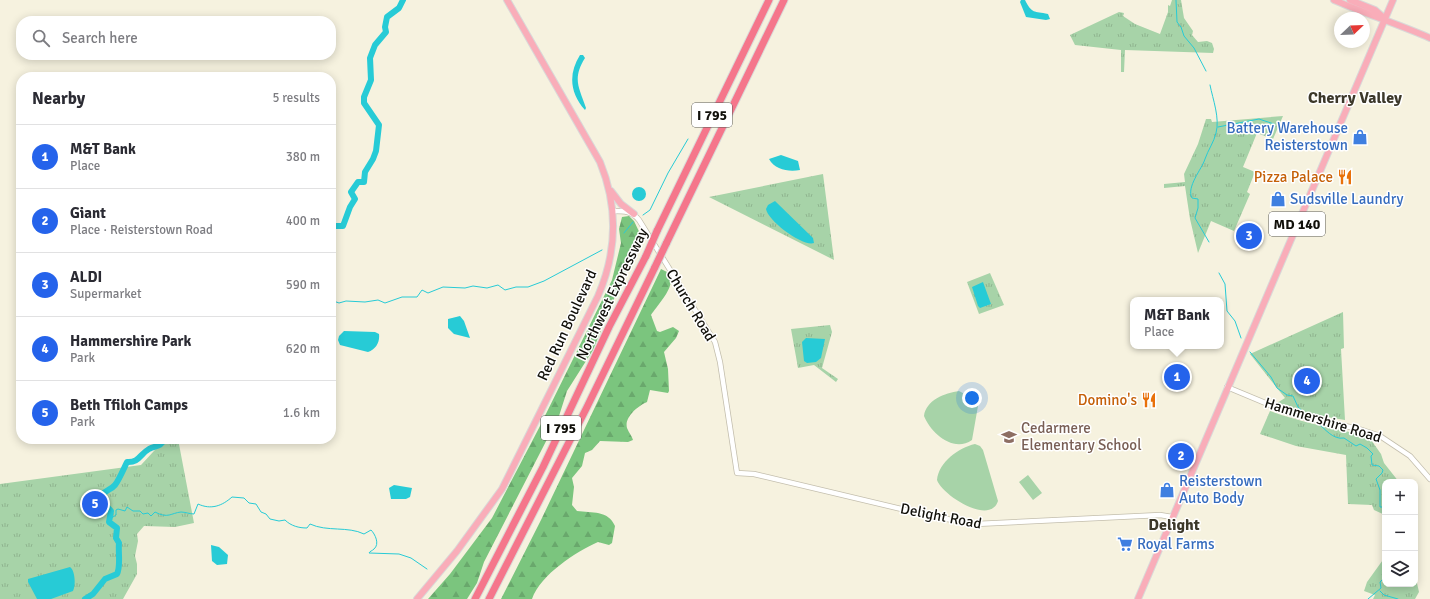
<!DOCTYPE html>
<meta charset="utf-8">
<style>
body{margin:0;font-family:Signika,sans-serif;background:#f7f7f7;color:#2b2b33}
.controls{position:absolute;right:12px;bottom:12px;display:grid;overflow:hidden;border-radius:8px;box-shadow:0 2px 10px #0003}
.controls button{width:36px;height:36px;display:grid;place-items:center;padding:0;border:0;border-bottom:1px solid #e1e1e2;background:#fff;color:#2b2b33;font:20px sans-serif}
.compass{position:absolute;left:1334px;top:12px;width:36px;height:36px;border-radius:50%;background:#fff;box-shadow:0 2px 10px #0003;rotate:67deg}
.you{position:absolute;left:972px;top:398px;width:14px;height:14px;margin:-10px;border:3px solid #fff;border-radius:50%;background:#1a73e8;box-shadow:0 0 0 6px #1a73e833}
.badge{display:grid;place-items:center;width:26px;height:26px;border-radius:50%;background:#2563eb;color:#fff;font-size:13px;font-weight:700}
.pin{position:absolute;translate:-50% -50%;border:2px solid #fff;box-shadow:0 1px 4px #0006}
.popup{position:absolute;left:1130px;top:297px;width:94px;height:52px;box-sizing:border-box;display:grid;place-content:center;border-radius:8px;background:#fff;filter:drop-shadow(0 1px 3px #0005);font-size:13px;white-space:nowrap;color:#7c7c81}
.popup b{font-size:15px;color:#2b2b33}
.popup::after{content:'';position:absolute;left:50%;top:100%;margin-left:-8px;border:8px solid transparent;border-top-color:#fff}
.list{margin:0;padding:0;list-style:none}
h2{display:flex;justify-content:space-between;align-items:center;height:52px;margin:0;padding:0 16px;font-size:17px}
h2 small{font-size:13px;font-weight:400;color:#7c7c81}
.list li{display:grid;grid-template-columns:26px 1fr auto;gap:12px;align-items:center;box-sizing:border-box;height:64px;padding:0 16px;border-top:1px solid #e1e1e2}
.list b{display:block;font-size:15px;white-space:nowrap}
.list p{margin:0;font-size:13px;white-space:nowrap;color:#7c7c81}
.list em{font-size:13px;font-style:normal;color:#7c7c81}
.icon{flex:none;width:22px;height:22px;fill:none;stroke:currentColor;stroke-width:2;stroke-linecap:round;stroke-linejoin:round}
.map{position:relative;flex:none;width:1430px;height:599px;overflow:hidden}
.search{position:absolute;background:#fff;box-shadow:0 2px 10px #0003;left:16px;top:16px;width:320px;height:44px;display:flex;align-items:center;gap:10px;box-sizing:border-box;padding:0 14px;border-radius:16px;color:#7c7c81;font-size:15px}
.panel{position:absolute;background:#fff;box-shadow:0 2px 10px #0003;left:16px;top:72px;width:320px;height:372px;border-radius:16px}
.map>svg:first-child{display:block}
.forest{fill:url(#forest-firs)}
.park{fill:url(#park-tufts)}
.pitch{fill:#a7d3a8}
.water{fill:#27cbd6}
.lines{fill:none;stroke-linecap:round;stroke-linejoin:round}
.stream{stroke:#27cbd6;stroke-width:1}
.river{stroke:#27cbd6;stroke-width:6}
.minor-casing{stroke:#c3bead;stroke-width:6}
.major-casing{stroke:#d9d9d8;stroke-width:8}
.highway-casing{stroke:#d9d9d8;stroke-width:9}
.minor{stroke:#fff;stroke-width:4.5}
.major{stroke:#f9adb9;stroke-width:6}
.highway{stroke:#f5768b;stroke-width:7}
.highway-bridge-casing{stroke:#d9d9d8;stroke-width:9;stroke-linecap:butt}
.highway-bridge{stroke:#f5768b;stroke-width:7}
.labels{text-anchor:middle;stroke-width:3;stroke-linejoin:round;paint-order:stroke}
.shield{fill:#fff;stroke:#585854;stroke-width:1}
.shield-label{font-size:14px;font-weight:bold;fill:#11100a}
.shop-label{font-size:15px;fill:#366cbe;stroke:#fff;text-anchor:start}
.food-label{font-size:15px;fill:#c56008;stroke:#fff;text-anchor:end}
.street-label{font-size:15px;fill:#11100a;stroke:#fff}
.education-label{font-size:15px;fill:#785e54;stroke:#fff;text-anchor:start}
.neighbourhood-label{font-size:16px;font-weight:bold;fill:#3c382a;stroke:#fff}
</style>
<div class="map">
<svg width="1430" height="599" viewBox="0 0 1430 599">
<defs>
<pattern id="forest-firs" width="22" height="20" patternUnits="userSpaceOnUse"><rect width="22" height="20" fill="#7bc57e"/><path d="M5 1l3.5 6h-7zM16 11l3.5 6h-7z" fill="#69a86c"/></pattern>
<pattern id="park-tufts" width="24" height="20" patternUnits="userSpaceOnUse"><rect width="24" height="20" fill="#a7d3a8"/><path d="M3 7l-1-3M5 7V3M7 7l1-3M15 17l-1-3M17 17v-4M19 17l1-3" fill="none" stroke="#8fb48f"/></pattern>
</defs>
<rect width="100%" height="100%" fill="#f6f2df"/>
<path class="forest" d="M 629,216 L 634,221 L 643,240 L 621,282 L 593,350 L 567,391 L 559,416 L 484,562 L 477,583 L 467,599 L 428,599 L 450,574 L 492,518 L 539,428 L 612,280 L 621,243 L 619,229 L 622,217 Z
M 661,269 L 669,273 C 677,286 658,304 651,315 L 657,331 L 660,332 L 673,327 L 679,331 L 676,338 L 664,352 L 668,369 L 669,391 L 668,393 L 650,390 L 647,402 C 638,406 624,417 627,428 C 629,433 632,436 633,440 L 628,442 L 600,441 L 592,450 L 585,453 L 582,466 L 572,478 L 574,487 L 572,505 L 577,511 C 592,513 608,510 615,526 L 612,543 L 609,545 L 598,542 C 576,552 541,574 532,599 L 501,599 L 541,520 Z"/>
<path class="park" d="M 1172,0 L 1181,0 L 1184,18 L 1193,31 L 1192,35 L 1198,42 L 1207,41 L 1212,43 L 1214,49 L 1213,53 L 1125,50 L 1124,72 L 1121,72 L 1121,50 L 1075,45 L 1070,35 L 1119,12 L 1124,13 L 1123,16 L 1135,24 L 1160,34 L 1168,12 L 1168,5 L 1170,6 Z
M 1283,116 L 1273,139 L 1257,133 L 1243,167 L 1255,172 L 1247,192 L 1250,194 L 1234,231 L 1211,221 L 1198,253 L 1190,219 L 1185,186 L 1164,188 L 1164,184 L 1185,182 L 1184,174 L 1198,144 L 1206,119 L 1211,119 L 1212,122 Z
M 823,174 L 834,260 L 709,197 Z
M 990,273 L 1004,305 L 979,314 L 967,282 Z
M 1343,312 L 1344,348 L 1341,349 L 1345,420 L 1309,414 L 1277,403 L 1285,398 L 1250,354 Z
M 830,325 L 832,332 L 822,368 L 838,379 L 836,382 L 814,365 L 798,368 L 791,329 Z
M 1270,411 C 1302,423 1336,428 1369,437 L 1381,454 L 1384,463 L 1399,482 L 1385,482 L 1385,515 L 1374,510 L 1372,505 L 1348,504 L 1346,455 L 1296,446 L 1260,434 Z
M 165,439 L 178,439 L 194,523 L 175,527 L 144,526 L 137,534 L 138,541 L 135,556 L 137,564 L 137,574 L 123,599 L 0,599 L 0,484 L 141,465 Z
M 1415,543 C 1419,554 1415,565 1416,576 C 1416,581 1418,587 1419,592 L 1415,599 L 1373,599 L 1375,595 L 1364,591 L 1367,582 L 1385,557 L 1385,584 L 1415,584 Z"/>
<path class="pitch" d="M 959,391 L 974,399 L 978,406 L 972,440 C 953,453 931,433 924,416 C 926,400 945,393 959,391 Z
M 975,444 L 980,446 L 983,450 L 998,501 C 990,526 942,495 937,480 C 939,462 958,448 975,444 Z
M 1028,475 L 1042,493 L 1033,500 L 1019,482 Z"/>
<path class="water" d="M 1021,0 L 1025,0 C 1032,14 1034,11 1048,14 L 1050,19 L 1046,20 L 1026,17 L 1020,2 Z
M 580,55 L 583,55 L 585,58 C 572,79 579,87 586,108 L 585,110 C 570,93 568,74 580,55 Z
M 781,155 L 798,161 L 800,170 C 789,172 775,170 769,159 Z
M632 194a7 7 0 1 1 14 0a7 7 0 1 1-14 0Z
M 775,201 L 813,238 L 814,243 C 803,247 768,221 766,209 L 768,205 Z
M 983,282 L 991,304 L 980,308 L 978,306 L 972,287 Z
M 460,316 L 464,321 L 470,338 L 454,334 L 448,328 L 448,319 Z
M 344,331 L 375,332 L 379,334 C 380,342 376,349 368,352 L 340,345 L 338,340 L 339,336 Z
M 806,338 L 825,339 L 821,358 L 816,362 L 807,363 L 804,361 L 802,342 Z
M 394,485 L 412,488 L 410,497 L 406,499 L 391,499 L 389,488 Z
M 211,545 L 219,547 L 228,555 L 227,564 L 217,565 L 212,561 Z
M 70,567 C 75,570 76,585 73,591 L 51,599 L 37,599 L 28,582 L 28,579 Z"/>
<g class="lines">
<path class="stream" d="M 1176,0 L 1177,22 L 1181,27 L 1184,36 L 1194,48 L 1206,71
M 1218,127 L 1259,119 L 1274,124
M 643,215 L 650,210 L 668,173 L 688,139
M 624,233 L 633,222
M 1209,242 L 1195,218 L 1198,208 L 1198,199 L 1192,198 C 1186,187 1202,169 1205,159 C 1208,150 1214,142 1216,133 C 1220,118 1213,100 1210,85
M 1219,273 L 1225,284 L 1227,311 L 1235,321 L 1241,338
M 331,300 L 339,303 L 346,301 L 365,302 L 378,300 L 385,303 L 402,297 L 417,297 L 422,290 L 428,293 L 443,287 L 465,288 L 473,286 L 487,288 L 498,285 L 505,290 L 516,287 L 528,287 L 544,281 L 602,250
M 1250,352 L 1271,377 L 1277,388 L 1287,395 L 1293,396 L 1298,407 L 1308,416
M 1317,422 C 1325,429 1333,440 1344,438 L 1356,446 L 1360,444 L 1367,448 L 1373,454 L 1371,456 L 1372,465 L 1379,466 L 1383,470 L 1382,473 L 1376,479 L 1380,490 L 1380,507 L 1385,507
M 110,519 L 116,515 L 116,510 L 118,509 L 125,511 L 127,507 L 133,511 L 140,511 L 143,514 L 148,513 L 151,516 L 155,512 C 168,519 171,513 181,512 C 185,512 190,514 194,514 L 198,504 C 211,510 222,506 232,497 L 244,498 L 249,503 L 256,504 L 261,512 L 266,514 L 270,519 L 279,521 L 285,520 C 291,526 299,528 307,528 L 310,524 C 327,532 348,526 364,534 L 371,530 C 375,534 380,544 374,549 C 372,551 370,551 369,553 L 399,554 L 411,558 L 427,569
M 1380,591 L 1384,595 L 1398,599
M 1368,599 L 1381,588 L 1380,582 L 1385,577"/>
<path class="river" d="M 331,233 L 334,226 L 343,226 L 350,207 L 355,199 L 351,192 L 358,182 L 364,182 L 365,172 L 373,159 L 376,151 L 379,125 L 364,103 L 364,97 L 371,80 L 370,58 L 375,45 L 386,32 L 385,27 L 387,17 L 399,8 L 403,0
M 85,599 L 93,594 L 105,579 L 117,574 C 121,566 118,553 119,543 L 116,538 L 117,528 L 109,522 L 111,511 L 100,499 C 103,490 110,491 115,485 C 119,480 124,468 127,462 C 139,463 140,454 149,449 C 155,445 161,448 164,439"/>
<g class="minor-casing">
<path id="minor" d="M 613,211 C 624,211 632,211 639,220 L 715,342 L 720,362 L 737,473 L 754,474 L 935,517 L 976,524 L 1160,515 L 1172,517
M 1227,387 L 1294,415 L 1359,429 L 1380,436 L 1410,456 L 1430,479"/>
</g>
<g class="major-casing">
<path id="major" d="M 1334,0 C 1366,14 1398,24 1430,38
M 1350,0 L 1375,10 L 1384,18
M 611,191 L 621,204 L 634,214
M 417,599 L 457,551 L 502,489 L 598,296 C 617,252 618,206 600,162 L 507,0
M 1138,599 L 1393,0"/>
</g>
<g class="highway-casing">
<path id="highway" d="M 657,231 L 769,0
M 666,244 L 784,0
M 475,599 L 543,467 L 609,327 L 646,256
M 489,599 L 587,407 L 655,267"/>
</g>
<use href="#minor" class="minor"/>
<use href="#major" class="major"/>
<use href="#highway" class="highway"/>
<g class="highway-bridge-casing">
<path id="highway-bridge" d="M 646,256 L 657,231
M 655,267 L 666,244"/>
</g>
<use href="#highway-bridge" class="highway-bridge"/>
</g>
<defs>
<g id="shop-bare" transform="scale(1.2)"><path d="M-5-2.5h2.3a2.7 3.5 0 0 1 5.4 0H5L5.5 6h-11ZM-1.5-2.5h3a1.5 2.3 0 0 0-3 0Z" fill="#3f7fe0" stroke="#fff" stroke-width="2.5" paint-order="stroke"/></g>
<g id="restaurant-bare" transform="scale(1.2)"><path d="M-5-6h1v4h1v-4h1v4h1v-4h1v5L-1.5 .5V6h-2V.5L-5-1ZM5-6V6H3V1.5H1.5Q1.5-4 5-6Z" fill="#e8710a" stroke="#fff" stroke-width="2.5" paint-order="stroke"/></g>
<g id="school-bare" transform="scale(1.2)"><path d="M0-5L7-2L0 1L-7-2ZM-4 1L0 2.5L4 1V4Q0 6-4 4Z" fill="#8d6e63" stroke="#fff" stroke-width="2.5" paint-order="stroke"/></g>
<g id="supermarket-bare" transform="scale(1.2)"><path d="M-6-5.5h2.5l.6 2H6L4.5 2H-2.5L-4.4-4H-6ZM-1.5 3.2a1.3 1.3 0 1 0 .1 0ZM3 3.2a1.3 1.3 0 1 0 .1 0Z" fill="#3f7fe0" stroke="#fff" stroke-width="2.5" paint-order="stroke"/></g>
</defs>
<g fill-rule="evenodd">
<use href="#shop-bare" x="1360" y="137"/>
<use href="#restaurant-bare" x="1345" y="177"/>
<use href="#shop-bare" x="1278" y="199"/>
<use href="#restaurant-bare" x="1149" y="400"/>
<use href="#school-bare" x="1009" y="437"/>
<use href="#shop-bare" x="1167" y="490"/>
<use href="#supermarket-bare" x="1125" y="544"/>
</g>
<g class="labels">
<g class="shield">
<rect x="692" y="103" width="40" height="24" rx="3"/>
<rect x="1269" y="212" width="56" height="24" rx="3"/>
<rect x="541" y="416" width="40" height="24" rx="3"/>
</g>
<g class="shield-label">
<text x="712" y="120">I 795</text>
<text x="1297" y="229">MD 140</text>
<text x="561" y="433">I 795</text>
</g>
<g class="shop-label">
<text x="1348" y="133" text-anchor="end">Battery Warehouse<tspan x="1348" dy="17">Reisterstown</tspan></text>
<text x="1290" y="204">Sudsville Laundry</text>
<text x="1179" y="486">Reisterstown<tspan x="1179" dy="17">Auto Body</tspan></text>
<text x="1137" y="549">Royal Farms</text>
</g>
<g class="food-label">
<text x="1333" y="182">Pizza Palace</text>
<text x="1137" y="405">Domino's</text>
</g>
<g class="street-label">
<text transform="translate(612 294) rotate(-64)" y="5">Northwest Expressway</text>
<text transform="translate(691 305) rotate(59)" y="5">Church Road</text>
<text transform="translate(567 325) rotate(-65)" y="5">Red Run Boulevard</text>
<text transform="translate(1323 420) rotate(17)" y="5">Hammershire Road</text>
<text transform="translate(941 516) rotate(11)" y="5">Delight Road</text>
</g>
<g class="education-label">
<text x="1021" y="433">Cedarmere<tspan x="1021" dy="17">Elementary School</tspan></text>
</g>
<g class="neighbourhood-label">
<text x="1355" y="103">Cherry Valley</text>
<text x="1174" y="530">Delight</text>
</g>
</g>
</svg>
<div class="controls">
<button>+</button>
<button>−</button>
<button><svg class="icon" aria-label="layers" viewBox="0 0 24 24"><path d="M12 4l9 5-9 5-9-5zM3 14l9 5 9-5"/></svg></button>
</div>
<svg class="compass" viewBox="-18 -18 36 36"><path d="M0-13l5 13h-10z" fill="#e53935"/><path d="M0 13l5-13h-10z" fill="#7c7c81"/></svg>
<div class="you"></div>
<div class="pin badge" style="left:1177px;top:377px">1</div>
<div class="popup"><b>M&amp;T Bank</b>Place</div>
<div class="pin badge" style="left:1181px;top:456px">2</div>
<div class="pin badge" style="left:1249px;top:236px">3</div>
<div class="pin badge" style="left:1307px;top:381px">4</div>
<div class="pin badge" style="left:95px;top:504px">5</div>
<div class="search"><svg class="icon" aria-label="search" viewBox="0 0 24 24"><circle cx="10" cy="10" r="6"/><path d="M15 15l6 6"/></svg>Search here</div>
<section class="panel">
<h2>Nearby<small>5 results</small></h2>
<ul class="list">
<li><span class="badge">1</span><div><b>M&amp;T Bank</b><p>Place</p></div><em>380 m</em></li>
<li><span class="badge">2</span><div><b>Giant</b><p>Place · Reisterstown Road</p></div><em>400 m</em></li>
<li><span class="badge">3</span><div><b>ALDI</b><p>Supermarket</p></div><em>590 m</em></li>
<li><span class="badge">4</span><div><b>Hammershire Park</b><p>Park</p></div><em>620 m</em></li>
<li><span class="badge">5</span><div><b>Beth Tfiloh Camps</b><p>Park</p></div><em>1.6 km</em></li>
</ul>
</section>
</div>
